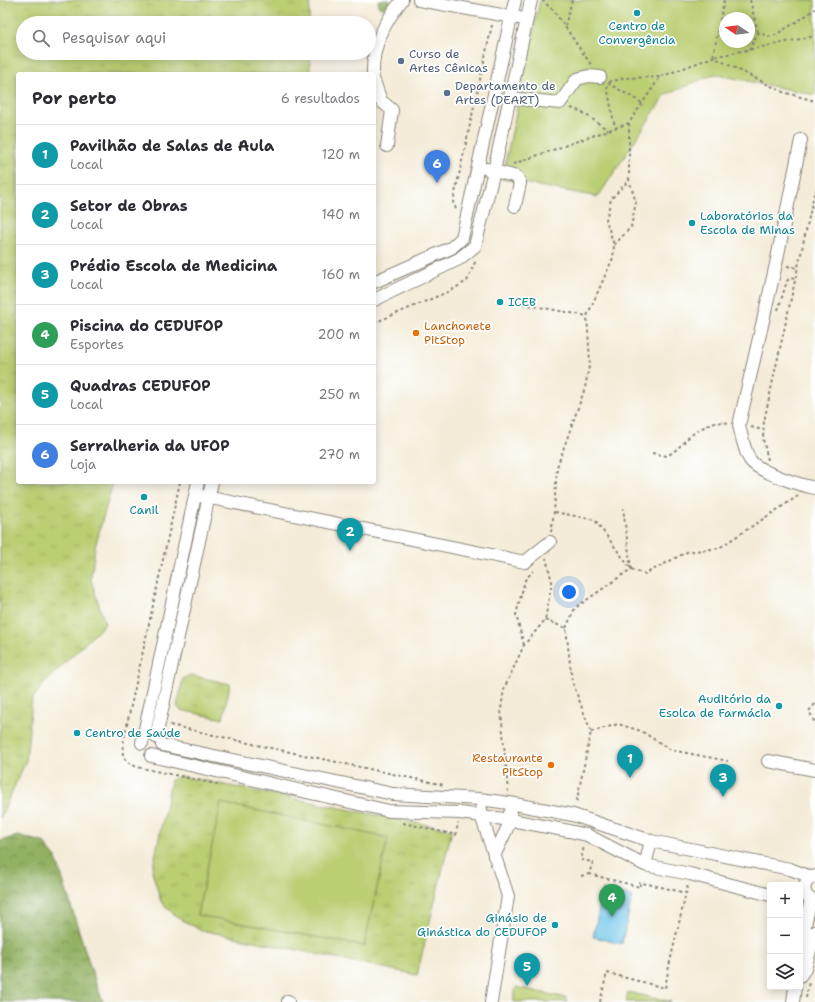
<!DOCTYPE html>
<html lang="pt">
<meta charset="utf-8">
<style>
body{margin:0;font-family:"Shantell Sans",sans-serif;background:#f7f7f7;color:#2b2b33}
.controls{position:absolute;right:12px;bottom:12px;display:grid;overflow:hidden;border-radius:4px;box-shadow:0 2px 10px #0003}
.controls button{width:36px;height:36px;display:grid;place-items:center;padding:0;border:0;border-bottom:1px solid #e1e1e2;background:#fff;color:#2b2b33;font:20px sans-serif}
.compass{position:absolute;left:719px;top:12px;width:36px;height:36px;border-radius:50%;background:#fff;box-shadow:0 2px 10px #0003;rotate:283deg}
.you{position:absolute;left:569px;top:592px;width:14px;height:14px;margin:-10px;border:3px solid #fff;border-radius:50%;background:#1a73e8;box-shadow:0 0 0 6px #1a73e833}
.badge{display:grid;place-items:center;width:26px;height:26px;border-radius:50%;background:#1a73e8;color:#fff;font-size:13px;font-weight:700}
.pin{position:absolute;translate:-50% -33px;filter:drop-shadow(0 1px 2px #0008)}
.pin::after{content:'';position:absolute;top:21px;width:14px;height:12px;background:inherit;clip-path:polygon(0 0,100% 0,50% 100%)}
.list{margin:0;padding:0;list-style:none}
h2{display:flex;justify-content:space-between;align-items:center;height:52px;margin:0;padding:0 16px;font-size:17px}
h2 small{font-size:13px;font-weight:400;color:#7c7c81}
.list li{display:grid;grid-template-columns:26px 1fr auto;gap:12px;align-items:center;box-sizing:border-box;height:60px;padding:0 16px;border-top:1px solid #e1e1e2}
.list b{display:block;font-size:15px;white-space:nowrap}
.list p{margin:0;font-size:13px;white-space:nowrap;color:#7c7c81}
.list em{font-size:13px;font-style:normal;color:#7c7c81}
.icon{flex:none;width:22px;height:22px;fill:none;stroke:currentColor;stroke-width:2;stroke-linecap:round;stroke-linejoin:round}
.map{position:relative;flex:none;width:815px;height:1002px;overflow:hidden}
.search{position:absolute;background:#fff;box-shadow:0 2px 10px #0003;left:16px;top:16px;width:360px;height:44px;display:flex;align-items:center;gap:10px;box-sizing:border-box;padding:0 14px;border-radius:22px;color:#7c7c81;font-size:15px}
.panel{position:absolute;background:#fff;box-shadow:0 2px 10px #0003;left:16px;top:72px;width:360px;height:412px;border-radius:4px}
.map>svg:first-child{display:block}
.grass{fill:url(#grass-tufts);stroke:#6b7547}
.forest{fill:url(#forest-crowns);stroke:#586640}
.park{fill:#bace72;stroke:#6b7547;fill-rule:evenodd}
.water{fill:#6cc4e9;stroke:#447082}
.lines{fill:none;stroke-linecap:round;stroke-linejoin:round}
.minor-casing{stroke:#88847a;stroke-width:14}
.path{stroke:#88847a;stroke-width:2;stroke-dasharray:3 3;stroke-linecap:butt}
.minor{stroke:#fff;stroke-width:12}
.culture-dot{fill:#0f9aa8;stroke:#fff;stroke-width:1.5}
.service-dot{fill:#5c6f8a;stroke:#fff;stroke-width:1.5}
.food-dot{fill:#e8710a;stroke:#fff;stroke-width:1.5}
.labels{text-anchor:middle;stroke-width:3.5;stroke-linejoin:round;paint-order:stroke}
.culture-label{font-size:12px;fill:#0d838f;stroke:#fff;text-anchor:start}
.service-label{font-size:12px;fill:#4e5e75;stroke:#fff;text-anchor:start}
.food-label{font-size:12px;fill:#c56008;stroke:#fff;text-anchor:start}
</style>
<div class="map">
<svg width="815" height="1002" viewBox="0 0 815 1002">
<defs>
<pattern id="grass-tufts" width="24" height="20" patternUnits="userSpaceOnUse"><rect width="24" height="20" fill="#bace72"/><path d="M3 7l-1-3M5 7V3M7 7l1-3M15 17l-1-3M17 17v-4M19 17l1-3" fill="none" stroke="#9fb062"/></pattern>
<pattern id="forest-crowns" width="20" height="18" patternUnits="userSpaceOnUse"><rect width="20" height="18" fill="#93b164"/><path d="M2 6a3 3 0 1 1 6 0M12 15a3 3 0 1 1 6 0" fill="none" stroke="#778f52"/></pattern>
</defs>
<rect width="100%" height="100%" fill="#fff"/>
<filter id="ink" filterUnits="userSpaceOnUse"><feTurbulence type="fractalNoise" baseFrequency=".025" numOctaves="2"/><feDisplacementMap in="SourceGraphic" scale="8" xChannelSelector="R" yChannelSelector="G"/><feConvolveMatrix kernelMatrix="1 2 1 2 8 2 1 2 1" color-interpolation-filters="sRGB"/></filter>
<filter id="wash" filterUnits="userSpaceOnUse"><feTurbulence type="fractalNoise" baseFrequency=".012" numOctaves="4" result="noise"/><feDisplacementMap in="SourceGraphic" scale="16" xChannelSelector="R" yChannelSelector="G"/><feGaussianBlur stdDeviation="0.9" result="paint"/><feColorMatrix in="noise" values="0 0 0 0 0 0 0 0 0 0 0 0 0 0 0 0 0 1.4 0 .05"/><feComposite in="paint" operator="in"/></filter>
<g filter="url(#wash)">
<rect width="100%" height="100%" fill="#f4ecd8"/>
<path class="grass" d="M 0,0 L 310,0 L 309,23 L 23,23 L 23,53 L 310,53 L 310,74 L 18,74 L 18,482 L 113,482 L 95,547 L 91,580 L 105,624 L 45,682 L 32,699 L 26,761 L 0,818 Z
M 190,675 L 230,684 L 223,719 L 180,710 L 177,706 L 183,679 Z
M 180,776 L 452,830 L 417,975 L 201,930 L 178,918 L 161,902 L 152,871 L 171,780 Z"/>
<path class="forest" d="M 378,0 L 390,0 L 386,9 L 379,7 Z
M 18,836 L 43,842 L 56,858 L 91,969 L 103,1002 L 0,1002 L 0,841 Z"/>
<path class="park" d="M 540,0 L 815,0 L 815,95 L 714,74 L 665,95 L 598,197 L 502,179 ZM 725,18 L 749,18 L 749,42 L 725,42 Z
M 221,803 L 388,838 L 364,946 L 197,915 Z
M 516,987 L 567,998 L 566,1002 L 513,1002 Z
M 628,992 L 671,1002 L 626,1002 Z"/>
<path class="water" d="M 603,890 L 632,896 L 622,944 L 593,937 Z"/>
</g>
<g filter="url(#ink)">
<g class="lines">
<g class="minor-casing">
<path id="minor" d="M 419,0 L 519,18
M 373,74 C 372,45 385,22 402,0
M 374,81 L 381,101 L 392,110 L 387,146
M 510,98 L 560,103 L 577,79 L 589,76 L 600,77
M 801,140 L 776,264 L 739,425 C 742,437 744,450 750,460 C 758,472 800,485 815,488
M 487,169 L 517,177 L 520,183 L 515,206
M 374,282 L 451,248 L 462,238 L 515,0
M 374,300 L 459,259 L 475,246 L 494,171 L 531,0
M 196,495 L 525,562 L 550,542
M 156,737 L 212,482
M 142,743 L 198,482
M 162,745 L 393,794 L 479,799 L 509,803 L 573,815 L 651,841 L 790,869 L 811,877
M 151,756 L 389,811 L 460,813 L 511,820 L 569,831 L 587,835 L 645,865 L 690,874 L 770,895
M 768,761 L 815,770
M 481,809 L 481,815 L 508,896 L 491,1002
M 494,856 L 511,820 L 510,813
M 645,865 L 651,841
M 815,876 L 809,879 C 801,887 804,898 815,901
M 800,947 L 811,899
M 800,976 L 805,969 L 815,932
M 288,1001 L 288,1002
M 793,1002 L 795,987"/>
</g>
<path class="path" d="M 542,0 L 554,11 L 592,66
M 724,0 L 713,57 L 815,36
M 750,0 L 758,33
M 565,26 L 572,0
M 749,50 L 758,33 L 772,37 L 801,19 L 815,9
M 609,82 L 624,78 L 660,77
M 608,83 L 642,103
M 607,86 L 615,128
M 571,108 L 582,112 L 608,130
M 513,164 L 629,123
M 456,209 L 453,202 L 492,25
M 614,245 L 631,227 L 636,202 L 629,180
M 787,266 L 798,268
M 523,304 L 587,316
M 778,310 L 787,281 L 790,278 L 796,279
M 374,323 L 450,291 L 467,281 L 476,260
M 751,427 L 763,430
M 652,453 L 667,456 C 676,451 681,445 688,438 C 699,428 714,420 729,423
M 768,460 L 763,439 L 764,421 L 815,190
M 180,482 L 124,738 C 122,754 120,760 137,767 L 221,785
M 555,512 L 595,520 L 631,569 L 645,574 L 687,552 L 719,548 L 798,496
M 551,532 L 554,512 L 557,467 L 585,388 L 590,361 L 587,316 L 613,258 L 614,245 L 606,220 L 611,199 L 629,180 L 629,123 L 660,77 L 713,57 L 783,92 L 815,101
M 545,620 L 566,628 L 572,681 L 591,732 L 576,804
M 566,628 L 575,608 L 631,569 L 623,508
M 524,645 L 516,615 L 525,580 L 533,571
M 815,704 L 809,711 L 815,723
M 170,725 L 257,745 L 444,785
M 591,732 L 618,724 L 641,731 L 671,750 L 728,761
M 508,792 L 501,709 L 504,689 L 524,645 L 545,620 L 552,582 L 546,558
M 403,823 L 456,835 L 458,823
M 589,874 L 640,887 L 640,883 L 648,884 L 686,893 L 688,885
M 581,876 L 589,874 L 593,862 L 581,860 L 584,846
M 806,998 L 809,982
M 600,1002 L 607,973 L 665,988 L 669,966 L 686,893"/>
<use href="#minor" class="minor"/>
</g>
</g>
<g class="culture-dot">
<circle cx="637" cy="13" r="4"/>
<circle cx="692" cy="223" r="4"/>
<circle cx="500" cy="302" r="4"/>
<circle cx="144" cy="497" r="4"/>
<circle cx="779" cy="706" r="4"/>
<circle cx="77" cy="733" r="4"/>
<circle cx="555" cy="925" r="4"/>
</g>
<g class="service-dot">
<circle cx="401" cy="61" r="4"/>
<circle cx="447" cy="93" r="4"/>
</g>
<g class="food-dot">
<circle cx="416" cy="333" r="4"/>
<circle cx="551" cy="765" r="4"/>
</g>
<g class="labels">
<g class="culture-label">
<text x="637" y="30" text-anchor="middle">Centro de<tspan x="637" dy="14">Convergência</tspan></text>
<text x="700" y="220">Laboratórios da<tspan x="700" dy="14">Escola de Minas</tspan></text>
<text x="508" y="306">ICEB</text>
<text x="144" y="514" text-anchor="middle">Canil</text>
<text x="771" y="703" text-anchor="end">Auditório da<tspan x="771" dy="14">Esolca de Farmácia</tspan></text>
<text x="85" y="737">Centro de Saúde</text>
<text x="547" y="922" text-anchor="end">Ginásio de<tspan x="547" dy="14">Ginástica do CEDUFOP</tspan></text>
</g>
<g class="service-label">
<text x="409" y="58">Curso de<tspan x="409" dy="14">Artes Cênicas</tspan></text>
<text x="455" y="90">Departamento de<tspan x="455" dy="14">Artes (DEART)</tspan></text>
</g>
<g class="food-label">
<text x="424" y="330">Lanchonete<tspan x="424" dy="14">PitStop</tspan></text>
<text x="543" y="762" text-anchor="end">Restaurante<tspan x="543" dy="14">PitStop</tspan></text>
</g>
</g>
</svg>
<div class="controls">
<button>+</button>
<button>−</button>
<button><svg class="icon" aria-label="layers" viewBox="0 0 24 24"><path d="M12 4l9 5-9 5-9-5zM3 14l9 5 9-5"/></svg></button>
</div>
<svg class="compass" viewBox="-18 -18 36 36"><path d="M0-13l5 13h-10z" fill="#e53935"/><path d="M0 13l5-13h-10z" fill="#7c7c81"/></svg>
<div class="you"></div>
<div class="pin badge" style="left:630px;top:778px;background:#0f9aa8">1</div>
<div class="pin badge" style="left:350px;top:551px;background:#0f9aa8">2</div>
<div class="pin badge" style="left:723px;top:797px;background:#0f9aa8">3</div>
<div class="pin badge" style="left:612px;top:917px;background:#2e9e5b">4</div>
<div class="pin badge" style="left:527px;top:986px;background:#0f9aa8">5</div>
<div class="pin badge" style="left:437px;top:183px;background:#3f7fe0">6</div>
<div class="search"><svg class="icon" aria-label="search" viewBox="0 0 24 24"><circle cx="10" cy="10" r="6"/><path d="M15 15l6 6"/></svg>Pesquisar aqui</div>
<section class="panel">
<h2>Por perto<small>6 resultados</small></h2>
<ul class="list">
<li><span class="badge" style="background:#0f9aa8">1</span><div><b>Pavilhão de Salas de Aula</b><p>Local</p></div><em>120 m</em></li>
<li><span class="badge" style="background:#0f9aa8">2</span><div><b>Setor de Obras</b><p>Local</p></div><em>140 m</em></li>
<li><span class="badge" style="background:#0f9aa8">3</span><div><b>Prédio Escola de Medicina</b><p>Local</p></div><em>160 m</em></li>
<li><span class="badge" style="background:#2e9e5b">4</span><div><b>Piscina do CEDUFOP</b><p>Esportes</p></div><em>200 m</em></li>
<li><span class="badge" style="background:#0f9aa8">5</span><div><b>Quadras CEDUFOP</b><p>Local</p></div><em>250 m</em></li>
<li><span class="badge" style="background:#3f7fe0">6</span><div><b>Serralheria da UFOP</b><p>Loja</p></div><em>270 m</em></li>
</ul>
</section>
</div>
